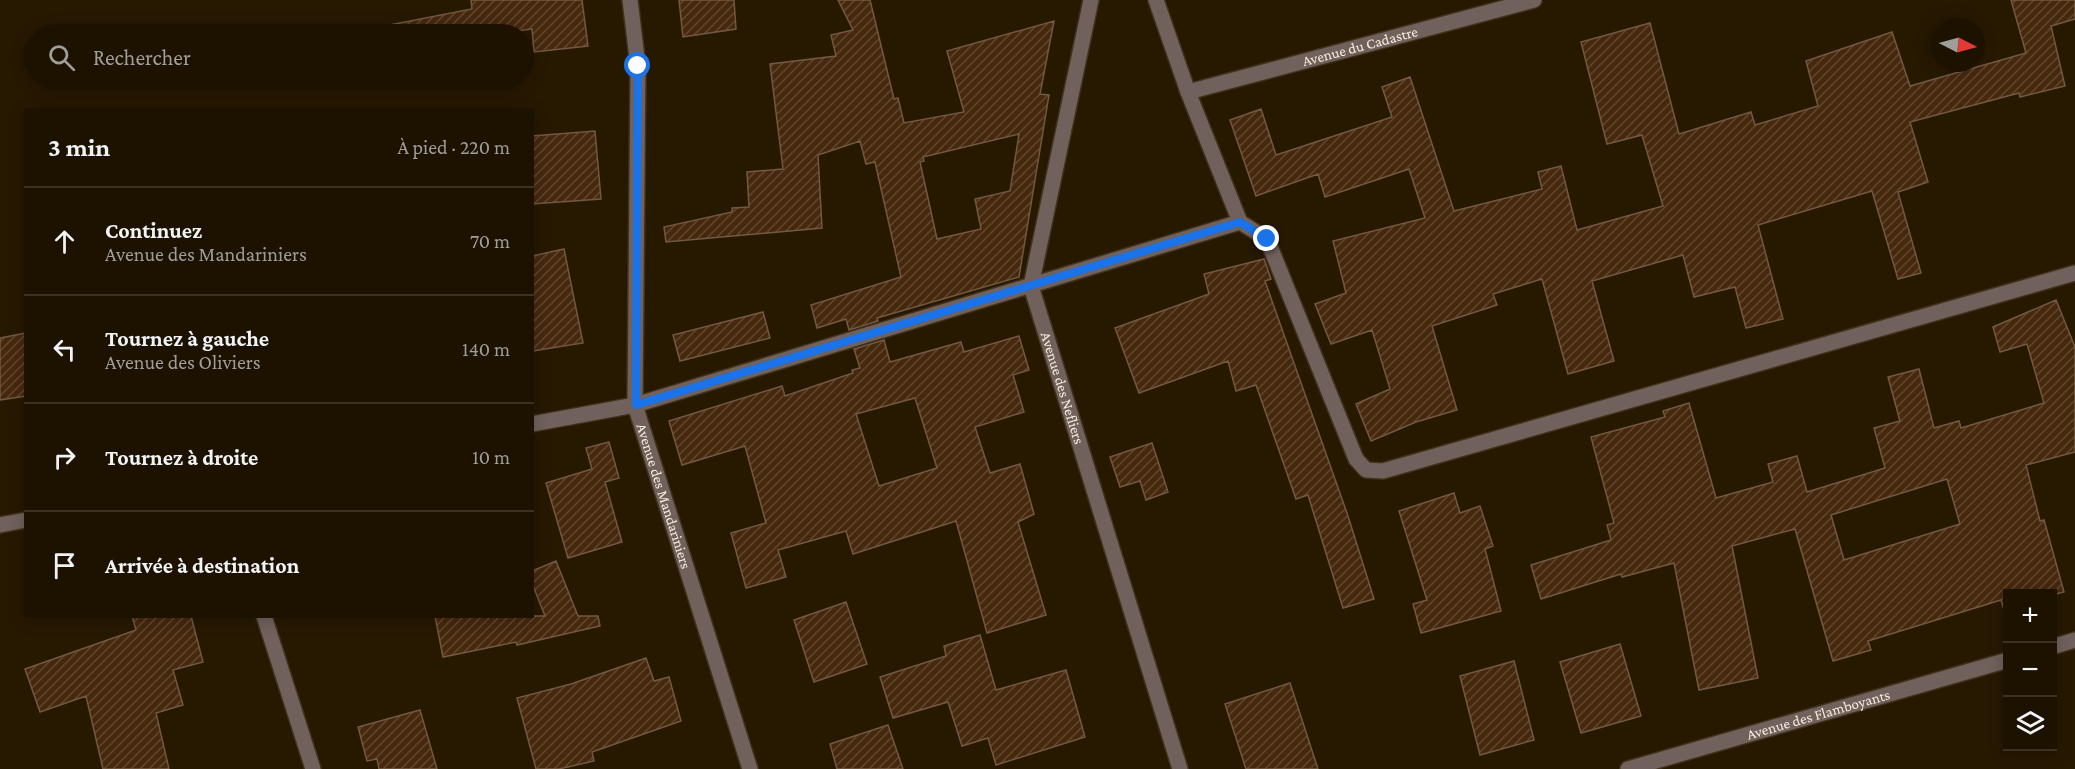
<!DOCTYPE html>
<html lang="fr">
<meta charset="utf-8">
<style>
body{margin:0;font-family:"Crimson Pro",serif;background:#251b0a;color:#f1f3f6}
.controls{position:absolute;right:18px;bottom:18px;display:grid;overflow:hidden;border-radius:0px;box-shadow:0 3px 15px #0003}
.controls button{width:54px;height:54px;display:grid;place-items:center;padding:0;border:0;border-bottom:2px solid #3b3222;background:#1d1200;color:#f1f3f6;font:30px sans-serif}
.compass{position:absolute;left:1931px;top:18px;width:54px;height:54px;border-radius:50%;background:#1d1200;box-shadow:0 3px 15px #0003;rotate:96deg}
.stop{position:absolute;width:18px;height:18px;margin:-14px;border:4px solid #1a73e8;border-radius:50%;background:#fff}
.stop.end{background:#1a73e8;border-color:#fff;box-shadow:0 2px 6px #0008}
.list{margin:0;padding:0;list-style:none}
h2{display:flex;justify-content:space-between;align-items:center;height:78px;margin:0;padding:0 24px;font-size:26px}
h2 small{font-size:20px;font-weight:400;color:#a09e99}
.list li{display:grid;grid-template-columns:39px 1fr auto;gap:18px;align-items:center;box-sizing:border-box;height:108px;padding:0 24px;border-top:2px solid #3b3222}
.list b{display:block;font-size:22px;white-space:nowrap}
.list p{margin:0;font-size:20px;white-space:nowrap;color:#a09e99}
.list em{font-size:20px;font-style:normal;color:#a09e99}
.icon{flex:none;width:33px;height:33px;fill:none;stroke:currentColor;stroke-width:2;stroke-linecap:round;stroke-linejoin:round}
.map{position:relative;flex:none;width:2075px;height:769px;overflow:hidden}
.search{position:absolute;background:#1d1200;box-shadow:0 3px 15px #0003;left:24px;top:24px;width:510px;height:66px;display:flex;align-items:center;gap:15px;box-sizing:border-box;padding:0 21px;border-radius:33px;color:#a09e99;font-size:22px}
.panel{position:absolute;background:#1d1200;box-shadow:0 3px 15px #0003;left:24px;top:108px;width:510px;height:510px;border-radius:0px}
.map>svg:first-child{display:block}
.building{fill:url(#building-hatch);stroke:#735842;stroke-width:1.5;fill-rule:evenodd}
.lines{fill:none;stroke-linecap:round;stroke-linejoin:round}
.minor-casing{stroke:#40311a;stroke-width:18}
.minor{stroke:#70615c;stroke-width:15}
.route{stroke:#1a73e8;stroke-width:8}
.labels{text-anchor:middle;stroke-width:6;stroke-linejoin:round;paint-order:stroke}
.street-label{font-size:15px;fill:#f6ecdb;stroke:#1b0f00}
</style>
<div class="map">
<svg width="2075" height="769" viewBox="0 0 2075 769">
<defs>
<pattern id="building-hatch" width="6" height="6" patternUnits="userSpaceOnUse" patternTransform="scale(1.5)"><rect width="6" height="6" fill="#46280d"/><path d="M-1 1l2-2M0 6l6-6M5 7l2-2" fill="none" stroke="#614730"/></pattern>
</defs>
<rect width="100%" height="100%" fill="#271800"/>
<path class="building" d="M 471,0 L 582,0 L 588,46 L 534,52 L 532,29 L 493,34 L 391,34 L 389,25 L 472,9 Z
M 679,0 L 734,0 L 736,29 L 683,37 Z
M 838,0 L 870,0 L 894,99 L 898,98 L 904,123 L 964,112 L 947,51 L 1054,21 L 1040,94 L 1049,95 L 1019,277 L 877,318 L 878,321 L 849,330 L 846,319 L 817,328 L 811,305 L 901,277 L 875,162 L 866,164 L 860,141 L 818,155 L 822,228 L 666,242 L 664,227 L 732,212 L 732,208 L 749,207 L 747,172 L 783,169 L 770,64 L 836,56 L 831,35 L 853,30 ZM 1019,134 L 1010,191 L 975,199 L 981,229 L 937,239 L 920,162 L 924,161 L 923,157 Z
M 2011,0 L 2075,0 L 2075,19 L 2051,26 L 2065,86 L 2020,97 L 2019,93 L 1910,122 L 1928,182 L 1898,192 L 1921,273 L 1898,279 L 1872,191 L 1758,225 L 1783,319 L 1746,328 L 1735,287 L 1694,297 L 1683,255 L 1592,281 L 1614,361 L 1568,374 L 1542,279 L 1493,294 L 1497,305 L 1432,326 L 1457,410 L 1416,422 L 1371,441 L 1356,404 L 1390,389 L 1372,330 L 1331,344 L 1315,304 L 1346,293 L 1333,241 L 1425,218 L 1409,169 L 1325,197 L 1318,174 L 1256,196 L 1230,120 L 1261,109 L 1276,155 L 1392,117 L 1382,87 L 1410,77 L 1454,211 L 1542,189 L 1538,172 L 1561,166 L 1577,230 L 1663,206 L 1642,135 L 1607,144 L 1581,42 L 1650,23 L 1679,134 L 1751,112 L 1755,125 L 1818,106 L 1806,61 L 1892,32 L 1910,86 L 2026,53 Z
M 399,80 L 456,80 L 456,81 L 400,88 Z
M 595,131 L 601,199 L 532,204 L 532,136 Z
M 564,249 L 583,343 L 532,351 L 532,256 Z
M 1264,259 L 1271,279 L 1265,281 L 1348,516 L 1374,599 L 1343,608 L 1308,495 L 1296,499 L 1256,385 L 1236,391 L 1228,361 L 1139,393 L 1115,328 L 1209,294 L 1204,274 Z
M 2056,300 L 2075,347 L 2075,452 L 2026,465 L 2040,521 L 2044,520 L 2064,592 L 2052,595 L 2007,594 L 2007,608 L 2004,610 L 2001,600 L 1868,641 L 1871,650 L 1833,661 L 1795,529 L 1732,546 L 1758,678 L 1699,690 L 1674,563 L 1622,577 L 1621,574 L 1541,599 L 1531,565 L 1611,540 L 1607,525 L 1614,523 L 1591,437 L 1665,417 L 1663,411 L 1689,403 L 1716,498 L 1773,482 L 1768,464 L 1797,456 L 1807,492 L 1885,468 L 1874,428 L 1900,421 L 1888,377 L 1919,369 L 1934,428 L 1959,421 L 1961,428 L 2044,403 L 2027,344 L 2000,352 L 1993,327 ZM 1947,479 L 1960,524 L 1844,560 L 1831,515 Z
M 763,312 L 770,338 L 680,361 L 673,335 Z
M 26,333 L 26,396 L 0,400 L 0,338 Z
M 1019,336 L 1029,370 L 1013,375 L 1024,412 L 975,427 L 990,473 L 1020,464 L 1034,514 L 1018,522 L 1046,615 L 987,633 L 956,521 L 853,554 L 846,531 L 778,550 L 786,577 L 746,588 L 731,533 L 766,523 L 745,446 L 682,465 L 669,421 L 782,386 L 785,396 L 853,373 L 852,370 L 860,368 L 854,349 L 884,340 L 890,362 L 961,342 L 964,352 ZM 915,398 L 937,468 L 879,486 L 856,414 Z
M 609,442 L 619,478 L 605,482 L 622,542 L 568,558 L 546,483 L 592,469 L 586,448 Z
M 1152,443 L 1168,492 L 1146,500 L 1140,481 L 1120,487 L 1110,457 Z
M 1454,493 L 1460,513 L 1480,506 L 1493,546 L 1485,549 L 1501,611 L 1421,633 L 1413,604 L 1427,600 L 1399,511 Z
M 556,561 L 578,616 L 598,616 L 600,626 L 517,645 L 516,642 L 443,657 L 435,616 L 545,616 L 532,583 L 532,571 Z
M 846,602 L 867,664 L 814,682 L 794,620 Z
M 132,616 L 191,616 L 203,662 L 173,670 L 183,705 L 156,713 L 169,769 L 103,769 L 86,696 L 40,712 L 25,669 L 136,630 Z
M 980,635 L 996,690 L 1066,670 L 1085,737 L 996,765 L 988,738 L 962,746 L 948,702 L 893,718 L 880,677 L 946,656 L 944,646 Z
M 1620,644 L 1641,716 L 1581,733 L 1560,662 Z
M 646,658 L 654,681 L 669,677 L 681,721 L 592,752 L 594,761 L 559,769 L 536,769 L 517,698 L 571,684 Z
M 1514,661 L 1534,740 L 1480,755 L 1460,676 Z
M 1290,683 L 1318,769 L 1246,769 L 1225,704 Z
M 420,710 L 437,769 L 379,769 L 377,759 L 367,761 L 358,727 Z
M 888,725 L 903,769 L 837,769 L 830,744 Z"/>
<g class="lines">
<g class="minor-casing">
<g id="minor">
<path id="s1" d="M 630,0 L 638,66 L 635,405 L 750,769"/>
<path id="s2" d="M 1091,0 L 1031,286 L 1180,769"/>
<path d="M 1156,0 L 1188,92 L 1240,222 L 1267,239 L 1356,459 L 1366,470 L 1383,471 L 2075,273"/>
<path id="s3" d="M 1188,92 L 1534,0"/>
<path d="M 532,424 L 635,405 L 1240,222"/>
<path d="M 0,525 L 26,520"/>
<path d="M 264,616 L 313,769"/>
<path d="M 2052,647 L 2075,640"/>
<path id="s4" d="M 1628,769 L 2008,660"/>
</g>
</g>
<use href="#minor" class="minor"/>
</g>
<g class="lines">
<path class="route" d="M 638,66 L 636,405 L 1240,222 L 1267,239"/>
</g>
<g class="labels">
<g class="street-label">
<text dy="5" stroke="none"><textPath href="#s3" startOffset="178">Avenue du Cadastre</textPath></text>
<text dy="5" stroke="none"><textPath href="#s2" startOffset="399">Avenue des Nefliers</textPath></text>
<text dy="5" stroke="none"><textPath href="#s1" startOffset="501">Avenue des Mandariniers</textPath></text>
<text dy="5" stroke="none"><textPath href="#s4" startOffset="198">Avenue des Flamboyants</textPath></text>
</g>
</g>
</svg>
<div class="controls">
<button>+</button>
<button>−</button>
<button><svg class="icon" aria-label="layers" viewBox="0 0 24 24"><path d="M12 4l9 5-9 5-9-5zM3 14l9 5 9-5"/></svg></button>
</div>
<svg class="compass" viewBox="-18 -18 36 36"><path d="M0-13l5 13h-10z" fill="#e53935"/><path d="M0 13l5-13h-10z" fill="#a09e99"/></svg>
<div class="stop" style="left:638px;top:66px"></div>
<div class="stop end" style="left:1267px;top:239px"></div>
<div class="search"><svg class="icon" aria-label="search" viewBox="0 0 24 24"><circle cx="10" cy="10" r="6"/><path d="M15 15l6 6"/></svg>Rechercher</div>
<section class="panel">
<h2>3 min<small>À pied · 220 m</small></h2>
<ul class="list">
<li><svg class="icon" aria-label="ahead" viewBox="0 0 24 24"><path d="M12 20V5M6 11l6-6 6 6"/></svg><div><b>Continuez</b><p>Avenue des Mandariniers</p></div><em>70 m</em></li>
<li><svg class="icon" aria-label="left" viewBox="0 0 24 24"><path d="M17 20v-9H6M10 6l-5 5 5 5"/></svg><div><b>Tournez à gauche</b><p>Avenue des Oliviers</p></div><em>140 m</em></li>
<li><svg class="icon" aria-label="right" viewBox="0 0 24 24"><path d="M7 20v-9h11M14 6l5 5-5 5"/></svg><div><b>Tournez à droite</b></div><em>10 m</em></li>
<li><svg class="icon" aria-label="arrive" viewBox="0 0 24 24"><path d="M6 21V4h12l-3 4 3 4H6"/></svg><div><b>Arrivée à destination</b></div></li>
</ul>
</section>
</div>
